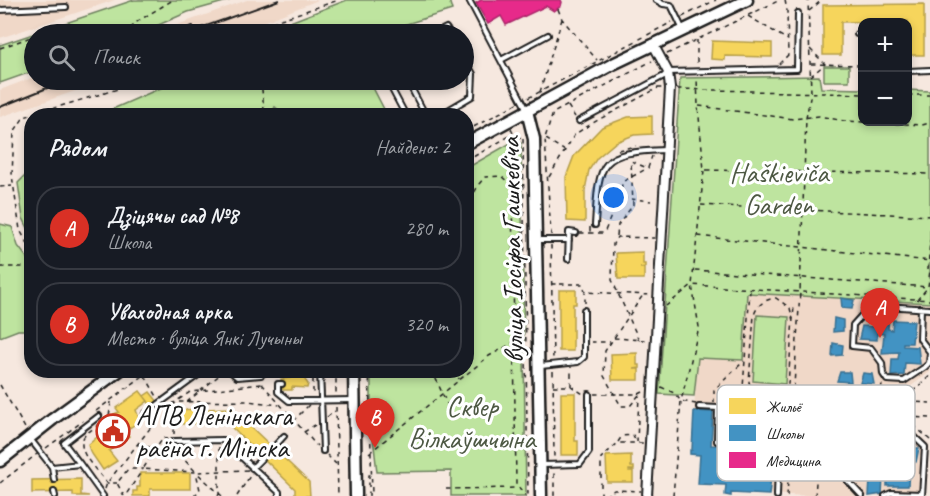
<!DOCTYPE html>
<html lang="ru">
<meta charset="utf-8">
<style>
body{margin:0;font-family:Caveat,sans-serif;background:#242831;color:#f1f3f6}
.controls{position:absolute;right:18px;top:18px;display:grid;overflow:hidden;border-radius:12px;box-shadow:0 3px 9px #0003}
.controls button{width:54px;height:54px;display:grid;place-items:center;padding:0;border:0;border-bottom:2px solid #363941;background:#171b24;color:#f1f3f6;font:30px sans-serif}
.you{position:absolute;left:614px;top:198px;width:21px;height:21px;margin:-15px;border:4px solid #fff;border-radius:50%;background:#1a73e8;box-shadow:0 0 0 9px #1a73e833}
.badge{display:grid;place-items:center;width:39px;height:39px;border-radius:50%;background:#d93025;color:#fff;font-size:20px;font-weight:700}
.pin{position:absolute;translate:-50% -50px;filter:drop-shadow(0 2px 3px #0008)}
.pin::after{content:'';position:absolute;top:32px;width:21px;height:18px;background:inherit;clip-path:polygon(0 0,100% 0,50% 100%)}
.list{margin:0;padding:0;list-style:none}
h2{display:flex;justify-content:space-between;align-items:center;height:78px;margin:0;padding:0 24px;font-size:26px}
h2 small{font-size:20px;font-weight:400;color:#9ea1a6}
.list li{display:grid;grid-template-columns:39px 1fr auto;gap:18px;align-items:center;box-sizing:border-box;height:84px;margin:0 12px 12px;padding:0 12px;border:2px solid #363941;border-radius:24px}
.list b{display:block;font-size:22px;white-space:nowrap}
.list p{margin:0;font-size:20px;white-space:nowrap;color:#9ea1a6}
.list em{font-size:20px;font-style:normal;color:#9ea1a6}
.icon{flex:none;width:33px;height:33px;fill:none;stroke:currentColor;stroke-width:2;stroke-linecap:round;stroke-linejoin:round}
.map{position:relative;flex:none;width:930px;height:496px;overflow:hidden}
.search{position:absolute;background:#171b24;box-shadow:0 3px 9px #0003;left:24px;top:24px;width:450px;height:66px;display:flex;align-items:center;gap:15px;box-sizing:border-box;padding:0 21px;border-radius:33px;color:#9ea1a6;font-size:22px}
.panel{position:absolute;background:#171b24;box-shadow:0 3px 9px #0003;left:24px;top:108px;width:450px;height:270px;border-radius:24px}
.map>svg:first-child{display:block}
.built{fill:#f0d8c8}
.green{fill:#bee49f;stroke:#6d805e;stroke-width:1.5}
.homes{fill:#f6d55c;stroke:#b59e49;stroke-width:1.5}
.schools{fill:#4393c3;stroke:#376f91;stroke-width:1.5}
.health{fill:#e7298a;stroke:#aa2569;stroke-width:1.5}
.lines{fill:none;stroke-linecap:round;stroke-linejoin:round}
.lane-casing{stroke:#1c1c1c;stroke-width:8}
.street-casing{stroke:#1c1c1c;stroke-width:12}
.secondary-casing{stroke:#1c1c1c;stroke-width:15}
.path{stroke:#1c1c1c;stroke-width:1.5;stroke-dasharray:4.5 4.5;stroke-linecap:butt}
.lane{stroke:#fff;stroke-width:4}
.street{stroke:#fff;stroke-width:8}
.secondary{stroke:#fff;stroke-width:10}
.rail{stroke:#1c1c1c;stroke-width:2}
.labels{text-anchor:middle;stroke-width:6;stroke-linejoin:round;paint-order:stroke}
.park-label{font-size:28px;fill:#4d5843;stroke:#fff}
.street-label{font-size:28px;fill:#1c1c1c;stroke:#fff}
.poi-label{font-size:28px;fill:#1c1c1c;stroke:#fff;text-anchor:start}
.key{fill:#fff;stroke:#bbb;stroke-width:1.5}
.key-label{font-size:16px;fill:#1c1c1c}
</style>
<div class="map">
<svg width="930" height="496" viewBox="0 0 930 496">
<rect width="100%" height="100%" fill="#f6e8df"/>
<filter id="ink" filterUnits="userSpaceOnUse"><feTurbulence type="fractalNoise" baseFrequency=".0167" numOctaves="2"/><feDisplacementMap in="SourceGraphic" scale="12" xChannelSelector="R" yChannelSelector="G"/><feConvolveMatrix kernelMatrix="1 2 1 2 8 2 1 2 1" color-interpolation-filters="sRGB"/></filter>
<g filter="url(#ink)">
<path class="built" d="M 0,0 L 115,0 L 0,38 Z
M 247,0 L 318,0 L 234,34 L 152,34 Z
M 34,77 L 34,80 L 107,80 L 0,117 L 0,90 Z
M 747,293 L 833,296 L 930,304 L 930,372 L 906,390 L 828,386 L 826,414 L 829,416 L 903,419 L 929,445 L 925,496 L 816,496 L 732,493 L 731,496 L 725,495 L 726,485 L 698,484 L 700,455 L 690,454 L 690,450 L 692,450 L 697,358 L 743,360 Z"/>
<path class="green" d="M 134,0 L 231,0 L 188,12 L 138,34 L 34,34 L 34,71 L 0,83 L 0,45 Z
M 347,0 L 449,0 L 452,10 L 374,34 L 259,34 Z
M 824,66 L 849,66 L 849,81 L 824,81 Z
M 819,76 L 821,88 L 862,89 L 862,122 L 908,122 L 908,90 L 930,91 L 930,303 L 747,293 L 743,360 L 698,358 L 694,396 L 659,394 L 680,78 Z
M 179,80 L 369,80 L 387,115 L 285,115 L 275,107 L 270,116 L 99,115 Z
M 514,141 L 521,143 L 526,496 L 451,496 L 451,471 L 377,472 L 371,420 L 371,371 L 466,370 L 467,168 Z
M 31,170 L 31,234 L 23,218 L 18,183 Z
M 0,224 L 12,227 L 18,246 L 31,263 L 31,330 L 18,330 L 0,337 Z
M 757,315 L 789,317 L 785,384 L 753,381 Z"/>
<path class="homes" d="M 924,4 L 924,55 L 908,55 L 908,21 L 841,22 L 841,55 L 823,55 L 823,5 Z
M 712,41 L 772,43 L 772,57 L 725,56 L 725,60 L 711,59 Z
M 652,116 L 652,134 L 634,135 L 616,142 L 597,158 L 589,170 L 585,190 L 585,222 L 567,221 L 566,177 L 574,156 L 602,127 L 628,117 Z
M 643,252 L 643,264 L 645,264 L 645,267 L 640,268 L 644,268 L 644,279 L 618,279 L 616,253 Z
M 559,290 L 576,290 L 576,304 L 573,304 L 573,351 L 559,351 Z
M 637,353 L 637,365 L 640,365 L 640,368 L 634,369 L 639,369 L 639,380 L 612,380 L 611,354 Z
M 289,370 L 304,370 L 305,380 L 308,384 L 307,388 L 292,387 L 292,390 L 283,390 L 281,379 L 290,378 Z
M 140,391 L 148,401 L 136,410 L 140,421 L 125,431 L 129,436 L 109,451 L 117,461 L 103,470 L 90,451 L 88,445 L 104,431 L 107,435 L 116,428 L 114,424 L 117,422 L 114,414 L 119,412 L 116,408 Z
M 150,392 L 158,402 L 152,407 L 144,396 Z
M 561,393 L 575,393 L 575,441 L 578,441 L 578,455 L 561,455 Z
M 231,408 L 309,482 L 310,496 L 295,496 L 295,489 L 227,423 L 179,424 L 178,410 Z
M 631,455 L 631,467 L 634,467 L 634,470 L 629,470 L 629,471 L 633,471 L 633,482 L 607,482 L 606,456 Z
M 140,473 L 190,473 L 190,489 L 150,489 L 150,496 L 133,496 L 133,491 L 137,491 L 137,487 L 140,487 Z
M 81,479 L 81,495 L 89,496 L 73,496 L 73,492 L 32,493 L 32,480 Z"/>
<path class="schools" d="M 841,298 L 854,300 L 852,309 L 842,308 Z
M 876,312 L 889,314 L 888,329 L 892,330 L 893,320 L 914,321 L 912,343 L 903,343 L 903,346 L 918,347 L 920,364 L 905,363 L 904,375 L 891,376 L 892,359 L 898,359 L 899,352 L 882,353 L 884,334 L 877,333 L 877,340 L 859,339 L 862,326 L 875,327 Z
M 834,318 L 843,320 L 843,331 L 833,332 Z
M 833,343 L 843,345 L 842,355 L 832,356 Z
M 840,372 L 850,372 L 851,382 L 837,381 Z
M 863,373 L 872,374 L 874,384 L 860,383 Z
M 694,411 L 713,412 L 711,445 L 740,446 L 738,475 L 771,477 L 769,495 L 731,493 L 731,496 L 725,495 L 726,485 L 698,484 L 700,455 L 690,454 L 690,450 L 692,450 Z
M 892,433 L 905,435 L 905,448 L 919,448 L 916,462 L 900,461 L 900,465 L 909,465 L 908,486 L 887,486 L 887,477 L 883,477 L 882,494 L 869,496 L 870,479 L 857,478 L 857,469 L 855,469 L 855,465 L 873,466 L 873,471 L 881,471 L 881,467 L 878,466 L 878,452 L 889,453 L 889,455 L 897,456 L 897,450 L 891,450 Z"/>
<path class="health" d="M 481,0 L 561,0 L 562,2 L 561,6 L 554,11 L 546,6 L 506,25 L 501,16 L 488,24 L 476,3 Z"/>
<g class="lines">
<g class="lane-casing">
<path id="lane" d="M 469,0 L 526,108
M 656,0 L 663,4 L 671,5 L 682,28
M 0,10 L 66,7
M 434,34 L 446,28 L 450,34
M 857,34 L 862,34
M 501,60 L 548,35
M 908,71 L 930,70
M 387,80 L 406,116
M 407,80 L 426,116
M 438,116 L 472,96 L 473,74 L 464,58
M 579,121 L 664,76 L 668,72 L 797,69 L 798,13
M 595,225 C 599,161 598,152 666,150
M 539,240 L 569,240
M 568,259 L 569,232 L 576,233
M 921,308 L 920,339 L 930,352
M 930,309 L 871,305 L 853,325 L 852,346 L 871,348 L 882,363 L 883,374 L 887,380 L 904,381 L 925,367 L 929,363 L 930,352
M 541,366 L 578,362 L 584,357 L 584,310
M 229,370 L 237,377 L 261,375 L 268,370
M 320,370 L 323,451
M 282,384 L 278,384 L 278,392 L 289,401 L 354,400
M 699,407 L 718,408 L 717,441 L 748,443 L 747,463 L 778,465 L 777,496
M 145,414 L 205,370
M 31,440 L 52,467 L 54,480
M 174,441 L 223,440 L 279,492 L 279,496
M 273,448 L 284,436
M 80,464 L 64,443 L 99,416
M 542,465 L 580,464 L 589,452 L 589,394
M 52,467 L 80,464 L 103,496
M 252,468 L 262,458
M 54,492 L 55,496
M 862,496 L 847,480 L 848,456 L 865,455 L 881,442 L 882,430 L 885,426 L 902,425 L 925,447 L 922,496
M 885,496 L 891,493 L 922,494"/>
</g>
<g class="street-casing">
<path id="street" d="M 647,496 L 670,88 L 668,72 L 653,44"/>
</g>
<g class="secondary-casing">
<path id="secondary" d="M 527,111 L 534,139 L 541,496
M 466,144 L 613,64 L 747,0
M 354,370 L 356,496
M 0,461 L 53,419 L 120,370"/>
</g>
<path class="path" d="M 558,9 L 562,19 L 597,60
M 809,11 L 822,0
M 748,16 L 788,40
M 682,17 L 716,0
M 113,34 L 131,28 L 138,21 L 173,0
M 247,34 L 278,20 L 339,0
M 697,40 L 697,67
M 0,48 L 34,36
M 810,49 L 825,64 L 811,76
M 667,54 L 780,0
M 779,64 L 788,55 L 787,11 L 785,0
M 811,64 L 862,65
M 261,80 L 264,110 L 268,115
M 677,89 L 862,94
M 540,92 L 562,19
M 908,95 L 930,95
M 528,98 L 672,22
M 568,106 L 575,117
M 699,106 L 793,119 L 819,116 L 844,121 L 922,125 L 930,123
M 511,129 L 513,133 L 523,139
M 466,131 L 518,103
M 523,139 L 528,496
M 546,139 L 565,151
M 618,150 L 636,146
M 466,161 L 513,134
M 706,170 L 930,174
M 549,177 L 575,134 L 598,120 L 658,88 L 664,88
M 0,187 L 12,186
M 622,198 L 651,201
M 701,205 L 930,216
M 466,208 L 479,184 L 485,177 L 501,176 L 509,183 L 512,192 L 516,484 L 526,496
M 590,227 L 590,233
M 580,233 L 604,233 C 607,227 609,220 612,214 C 619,198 621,202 622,182 L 648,168 L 652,156
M 551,235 L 545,138 L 553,113 L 652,61
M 617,236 L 618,225 L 633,205 L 631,161 L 647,168
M 698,236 L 930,261
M 551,245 L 553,361
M 32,252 L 20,230 L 12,175 L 14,132 L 24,117 L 148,80
M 0,267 L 32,267
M 928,269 L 930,240
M 695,270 L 928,287
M 551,284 L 583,284 L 585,292 L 651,295
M 917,300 L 928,287 L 930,270
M 585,303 L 585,293
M 666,306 L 692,285 L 930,300
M 793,321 L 790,308 L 776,298 C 765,299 757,305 754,315 L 749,382 C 755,404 780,404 788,384 L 794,306
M 514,330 L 524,330
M 614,338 L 644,340 L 647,344
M 639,340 L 612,280 L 613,244 L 617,237 L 655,238
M 591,342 L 610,342
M 313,370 L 313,394
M 336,370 L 336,396
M 369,370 L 372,496
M 432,370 L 447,404
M 454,370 L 459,379
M 553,371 L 554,460
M 145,376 L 158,398
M 262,384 L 317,446
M 0,385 L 25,428
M 553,386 L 571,386 L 571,367
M 571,386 L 583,394
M 661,387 L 674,393 L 681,401 L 696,404
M 594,394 L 639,394 L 645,391
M 639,395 L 630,406 L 621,406 L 604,376 L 605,351 L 643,295
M 887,401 L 930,440
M 111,402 L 109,417 C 102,423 93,428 86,434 C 72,449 98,471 107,483 L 117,483
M 187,402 L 223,372
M 742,402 L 750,290
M 714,403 L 714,390 L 744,361
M 718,403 L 723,402 L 826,409
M 787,405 L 788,386
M 336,407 L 338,496
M 96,411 L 151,370
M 827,414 L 930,418
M 880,416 L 882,381
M 886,416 L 930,376
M 327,417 L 335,411
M 293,421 L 309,405
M 304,432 L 315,425
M 174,434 L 175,402 L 248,401 L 279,405
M 168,439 L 163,438 L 143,469 L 196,472 L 222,496
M 618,442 L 622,436 L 633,435 L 636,441
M 637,442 L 639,396
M 138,445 L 154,448
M 46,448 L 83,421
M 173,448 L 196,472 L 248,470
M 369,453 L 489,356 L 513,343
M 327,455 L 336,464
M 0,483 L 37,454
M 105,489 L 107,483 L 166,408 L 190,392 L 262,384
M 446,489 L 518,488
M 124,496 L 117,483 L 128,469 L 143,469 L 125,496
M 194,496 L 200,490 L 196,472
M 218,496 L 219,494 L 219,447
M 237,496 L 252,473
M 369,496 L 369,475 L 371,475
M 554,496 L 554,470
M 601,496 L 601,458 L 618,443 L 643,443
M 605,496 L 614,490 L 641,491
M 673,496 L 681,401 L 699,327 L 692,285 L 704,170 L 698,106 L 697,78
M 787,496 L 800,292 L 806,118 L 811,93 L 808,0
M 815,496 L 818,455 L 825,456 L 827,397 L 930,403"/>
<use href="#lane" class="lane"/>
<use href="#street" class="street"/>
<use href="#secondary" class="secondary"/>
<path class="rail" d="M 170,34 L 193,26
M 184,34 L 279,0
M 0,107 L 67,80"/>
</g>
</g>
<defs>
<g id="civic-ring" transform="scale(1.725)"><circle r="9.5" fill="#fff" stroke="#c8321e" stroke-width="1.5"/><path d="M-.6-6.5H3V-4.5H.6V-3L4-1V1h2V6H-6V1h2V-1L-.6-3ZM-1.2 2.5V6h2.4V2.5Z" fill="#c8321e"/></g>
</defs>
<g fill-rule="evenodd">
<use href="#civic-ring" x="113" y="431"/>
</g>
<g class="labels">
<g class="park-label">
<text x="779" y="182">Haškieviča<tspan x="779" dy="32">Garden</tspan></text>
<text x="472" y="416">Сквер<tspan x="472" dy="32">Вілкаўшчына</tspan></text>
</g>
<g class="street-label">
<text transform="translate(511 250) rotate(-91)" y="10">вуліца Іосіфа Гашкевіча</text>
</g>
<g class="poi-label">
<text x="136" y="425">АПВ Ленінскага<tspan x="136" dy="32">раёна г. Мінска</tspan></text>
</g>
</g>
<rect x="717" y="385" width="198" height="96" rx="9" class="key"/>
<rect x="729" y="398" width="27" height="16" fill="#f6d55c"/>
<rect x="729" y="425" width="27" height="16" fill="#4393c3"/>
<rect x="729" y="452" width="27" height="16" fill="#e7298a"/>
<g class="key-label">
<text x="766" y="412">Жильё</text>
<text x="766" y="439">Школы</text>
<text x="766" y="466">Медицина</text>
</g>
</svg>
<div class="controls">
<button>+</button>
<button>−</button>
</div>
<div class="you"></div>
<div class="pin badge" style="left:880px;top:338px">A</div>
<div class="pin badge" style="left:375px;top:448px">B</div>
<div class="search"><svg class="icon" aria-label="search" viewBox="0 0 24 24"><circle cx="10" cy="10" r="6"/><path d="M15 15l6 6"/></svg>Поиск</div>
<section class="panel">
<h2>Рядом<small>Найдено: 2</small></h2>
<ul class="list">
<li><span class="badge">A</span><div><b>Дзіцячы сад №8</b><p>Школа</p></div><em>280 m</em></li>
<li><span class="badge">B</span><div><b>Уваходная арка</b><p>Место · вуліца Янкі Лучыны</p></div><em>320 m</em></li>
</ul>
</section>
</div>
